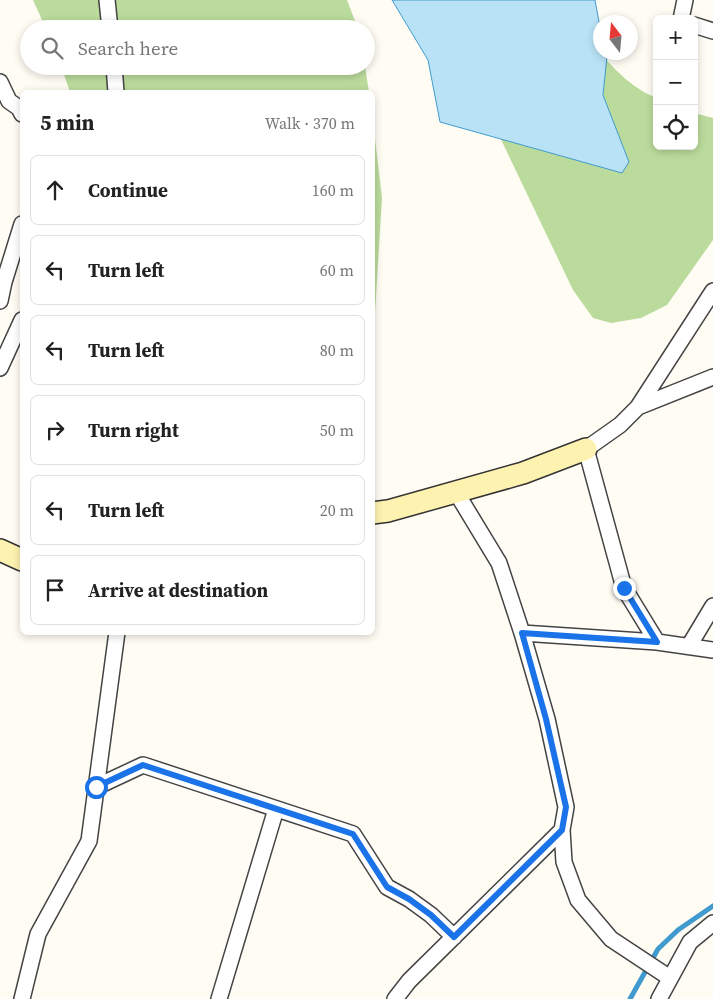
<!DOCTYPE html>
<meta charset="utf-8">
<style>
body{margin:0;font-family:"Source Serif 4",serif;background:#f6f6f6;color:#222}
.controls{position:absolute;right:15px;top:15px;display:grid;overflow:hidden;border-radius:8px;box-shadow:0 2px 8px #0003}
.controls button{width:45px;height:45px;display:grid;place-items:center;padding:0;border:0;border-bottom:1px solid #e0e0e0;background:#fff;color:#222;font:25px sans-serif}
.compass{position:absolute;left:593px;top:15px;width:45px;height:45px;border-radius:50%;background:#fff;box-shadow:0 2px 8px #0003;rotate:344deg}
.stop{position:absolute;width:15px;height:15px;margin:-11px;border:4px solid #1a73e8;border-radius:50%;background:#fff}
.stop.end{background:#1a73e8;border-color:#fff;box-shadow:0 1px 5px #0008}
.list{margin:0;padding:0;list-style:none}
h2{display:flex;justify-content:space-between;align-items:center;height:65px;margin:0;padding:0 20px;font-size:21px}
h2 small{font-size:16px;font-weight:400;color:#767676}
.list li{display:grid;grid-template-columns:32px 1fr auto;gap:15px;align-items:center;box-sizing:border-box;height:70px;margin:0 10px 10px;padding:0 10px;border:1px solid #e0e0e0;border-radius:8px}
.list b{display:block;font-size:19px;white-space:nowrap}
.list em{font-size:16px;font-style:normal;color:#767676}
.icon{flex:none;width:28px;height:28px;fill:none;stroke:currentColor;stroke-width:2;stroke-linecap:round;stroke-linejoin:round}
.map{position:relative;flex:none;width:713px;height:999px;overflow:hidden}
.search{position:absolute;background:#fff;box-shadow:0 2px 8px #0003;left:20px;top:20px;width:355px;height:55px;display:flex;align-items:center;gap:12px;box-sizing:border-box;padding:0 18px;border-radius:28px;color:#767676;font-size:19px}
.panel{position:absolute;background:#fff;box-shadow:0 2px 8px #0003;left:20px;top:90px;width:355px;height:545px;border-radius:8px}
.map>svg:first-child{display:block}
.forest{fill:#bbdb9c}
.water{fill:#b9e2f6;stroke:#409acd}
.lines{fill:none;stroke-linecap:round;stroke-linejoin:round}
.stream{stroke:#409acd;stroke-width:5}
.street-casing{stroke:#444;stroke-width:18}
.secondary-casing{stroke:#333;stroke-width:24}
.street{stroke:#fff;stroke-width:15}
.secondary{stroke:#fef2b0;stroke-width:21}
.route{stroke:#1a73e8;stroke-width:6}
</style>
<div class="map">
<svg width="713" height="999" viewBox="0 0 713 999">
<rect width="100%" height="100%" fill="#fffcf4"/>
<path class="forest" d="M 33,0 L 347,0 L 358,29 L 46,29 Z
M 600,52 C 615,71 635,90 657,98 L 657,146 L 694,146 L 694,113 L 713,118 L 713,240 L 667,305 L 641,318 L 611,323 L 593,318 L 573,290 L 484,104 Z
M 61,66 L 365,66 L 369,92 L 70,92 Z
M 373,122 L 382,198 L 375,313 L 373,323 Z"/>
<path class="water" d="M 392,0 L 595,0 L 600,27 L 600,52 L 606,53 L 607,56 L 603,95 L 629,162 L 622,173 L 440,122 L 428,60 Z"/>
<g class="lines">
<path class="stream" d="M 630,999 L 658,949 L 678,930 L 713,906"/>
<g class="street-casing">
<path id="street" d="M 107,0 L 110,29
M 681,19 L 685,0
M 694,25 L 713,31
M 114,66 L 116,92
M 0,82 L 9,101 L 19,108 L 22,114
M 0,301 L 4,282 L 22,224
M 0,368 L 22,320
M 638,407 L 713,377
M 456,492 L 499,563 L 522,633 L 547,719 L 566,807 L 562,830 L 564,862 L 578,900 L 611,939 L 670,978
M 522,633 L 657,642 L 713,650
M 657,642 L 624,588 L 586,449 L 620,425 L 638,407 L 713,291
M 689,646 L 713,606
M 96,787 L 143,765 L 353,834 L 387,887 L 409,899 L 431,915 L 454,937
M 22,999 L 38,934 L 89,841 L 117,632
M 219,999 L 276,809
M 395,999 L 409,981 L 562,830
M 659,999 L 690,942 L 713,923"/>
</g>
<g class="secondary-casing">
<path id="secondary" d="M 372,513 L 388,511 L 523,473 L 586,449
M 0,550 L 22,560"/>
</g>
<use href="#street" class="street"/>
<use href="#secondary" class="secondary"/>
</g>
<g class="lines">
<path class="route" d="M 96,787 L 143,765 L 353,834 L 387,887 L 409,899 L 431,915 L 454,937 L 562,830 L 566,807 L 546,719 L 522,633 L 657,642 L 624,588"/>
</g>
</svg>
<div class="controls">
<button>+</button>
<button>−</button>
<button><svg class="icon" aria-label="locate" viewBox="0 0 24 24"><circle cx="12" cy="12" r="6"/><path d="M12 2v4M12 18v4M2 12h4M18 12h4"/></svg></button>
</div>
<svg class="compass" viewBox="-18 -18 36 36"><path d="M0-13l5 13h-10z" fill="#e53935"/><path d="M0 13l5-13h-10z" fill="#767676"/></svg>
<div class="stop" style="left:96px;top:787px"></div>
<div class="stop end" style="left:624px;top:588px"></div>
<div class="search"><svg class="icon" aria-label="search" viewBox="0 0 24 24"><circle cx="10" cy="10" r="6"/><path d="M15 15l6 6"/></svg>Search here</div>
<section class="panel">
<h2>5 min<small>Walk · 370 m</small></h2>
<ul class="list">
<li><svg class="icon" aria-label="ahead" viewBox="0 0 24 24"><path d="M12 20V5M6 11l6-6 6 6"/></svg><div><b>Continue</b></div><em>160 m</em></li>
<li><svg class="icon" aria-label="left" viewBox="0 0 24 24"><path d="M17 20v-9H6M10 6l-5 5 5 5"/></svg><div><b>Turn left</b></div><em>60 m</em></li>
<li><svg class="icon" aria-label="left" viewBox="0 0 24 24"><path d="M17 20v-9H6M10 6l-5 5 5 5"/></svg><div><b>Turn left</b></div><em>80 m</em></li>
<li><svg class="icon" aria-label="right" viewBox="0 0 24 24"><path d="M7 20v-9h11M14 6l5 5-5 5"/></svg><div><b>Turn right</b></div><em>50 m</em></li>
<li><svg class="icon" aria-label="left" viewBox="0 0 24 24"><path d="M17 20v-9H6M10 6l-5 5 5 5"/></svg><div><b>Turn left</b></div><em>20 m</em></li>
<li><svg class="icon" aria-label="arrive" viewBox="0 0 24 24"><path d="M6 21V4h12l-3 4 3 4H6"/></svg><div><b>Arrive at destination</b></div></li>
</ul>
</section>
</div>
